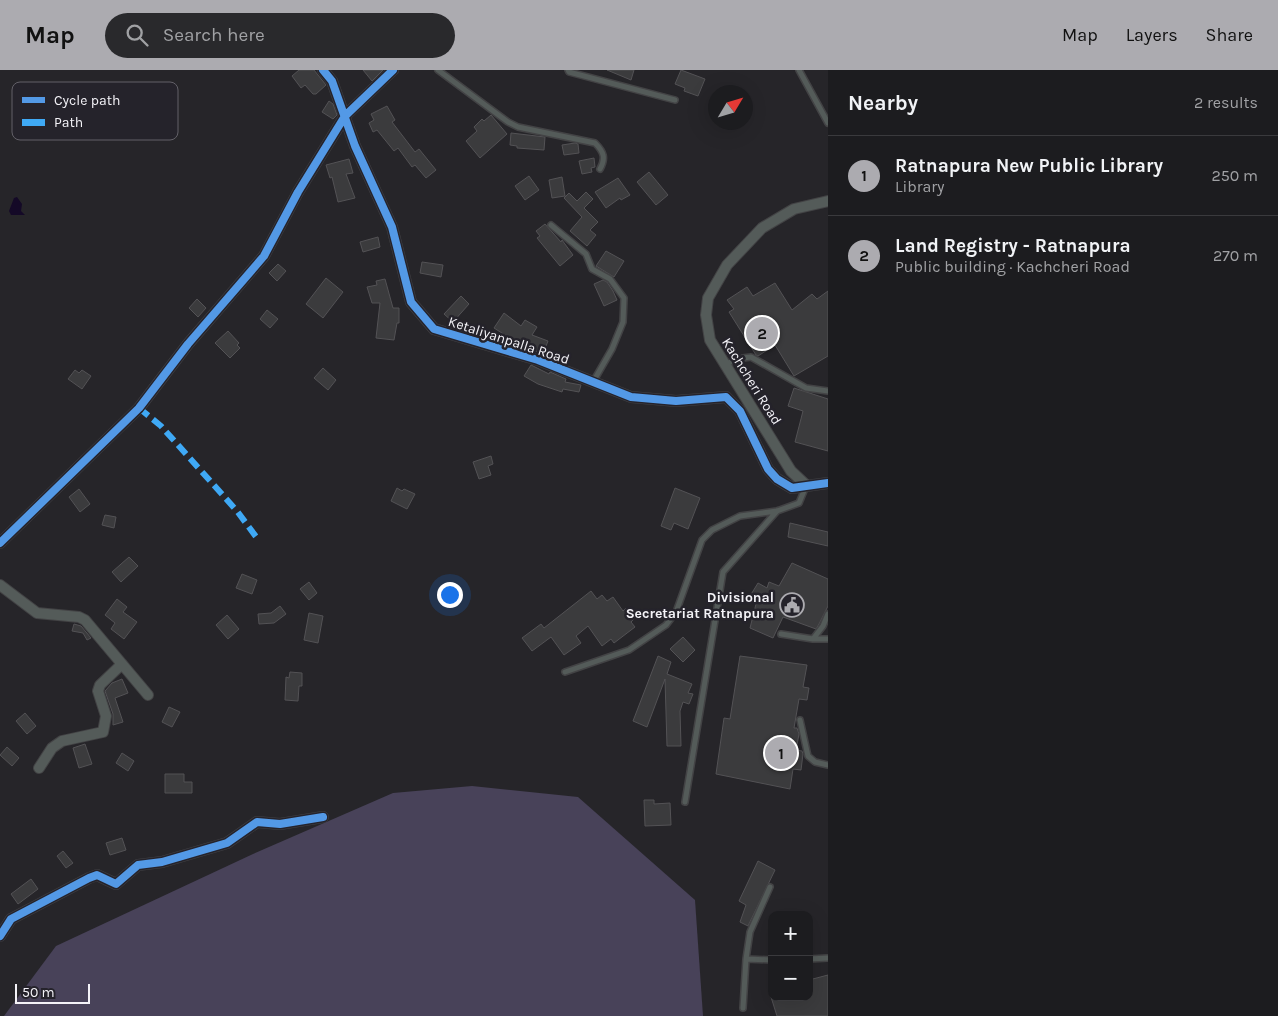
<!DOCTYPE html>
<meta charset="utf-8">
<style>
body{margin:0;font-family:Karla,sans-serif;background:#29292c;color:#f1f3f6}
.controls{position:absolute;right:15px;bottom:15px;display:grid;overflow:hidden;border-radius:10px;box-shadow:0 5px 20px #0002}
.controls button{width:45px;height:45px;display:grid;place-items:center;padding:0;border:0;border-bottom:1px solid #3a3a3d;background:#1c1c1f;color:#f1f3f6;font:25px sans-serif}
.compass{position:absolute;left:708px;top:15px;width:45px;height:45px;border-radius:50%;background:#1c1c1f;box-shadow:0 5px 20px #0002;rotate:52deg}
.scale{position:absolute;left:15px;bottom:12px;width:75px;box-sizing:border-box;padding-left:5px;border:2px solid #f4f3f8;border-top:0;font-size:14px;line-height:18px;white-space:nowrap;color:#f4f3f8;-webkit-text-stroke:4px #25232b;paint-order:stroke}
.you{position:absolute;left:449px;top:524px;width:18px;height:18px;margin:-12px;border:4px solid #fff;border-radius:50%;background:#1a73e8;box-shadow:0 0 0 8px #1a73e833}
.badge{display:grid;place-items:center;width:32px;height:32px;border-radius:50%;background:#acabb0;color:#111;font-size:16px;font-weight:700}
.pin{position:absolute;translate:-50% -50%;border:2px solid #fff;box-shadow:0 1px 5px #0006}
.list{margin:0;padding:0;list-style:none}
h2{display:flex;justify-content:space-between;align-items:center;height:65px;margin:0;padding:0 20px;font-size:21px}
h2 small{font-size:16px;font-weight:400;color:#a0a1a4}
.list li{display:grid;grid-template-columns:32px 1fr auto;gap:15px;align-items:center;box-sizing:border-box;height:80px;padding:0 20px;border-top:1px solid #3a3a3d}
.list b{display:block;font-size:19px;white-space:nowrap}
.list p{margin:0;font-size:16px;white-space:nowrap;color:#a0a1a4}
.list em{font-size:16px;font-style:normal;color:#a0a1a4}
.icon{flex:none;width:28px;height:28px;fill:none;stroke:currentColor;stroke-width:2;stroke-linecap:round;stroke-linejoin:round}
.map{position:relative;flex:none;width:828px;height:946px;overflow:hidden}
header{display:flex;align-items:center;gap:30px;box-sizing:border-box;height:70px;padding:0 25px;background:#acabb0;color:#111}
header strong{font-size:24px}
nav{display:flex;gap:28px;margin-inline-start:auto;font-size:18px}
.search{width:350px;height:45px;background:#29292c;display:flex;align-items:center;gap:12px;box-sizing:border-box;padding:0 18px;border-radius:28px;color:#a0a1a4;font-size:19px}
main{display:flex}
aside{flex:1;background:#1c1c1f}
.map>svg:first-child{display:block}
.green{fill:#484259}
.water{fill:#140927}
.building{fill:#3b3b3d;stroke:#535255}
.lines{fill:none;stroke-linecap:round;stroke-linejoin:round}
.lane-casing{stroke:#434345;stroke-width:8}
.street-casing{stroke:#434345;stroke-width:12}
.lane{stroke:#545b59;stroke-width:5}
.street{stroke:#545b59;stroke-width:10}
.quiet{stroke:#3fa9f5;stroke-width:6;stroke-dasharray:12 6;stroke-linecap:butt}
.cycleway-casing{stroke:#25232b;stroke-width:11}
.cycleway{stroke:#5399e6;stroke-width:8}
.labels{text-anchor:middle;stroke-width:5;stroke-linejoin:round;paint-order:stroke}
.street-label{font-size:14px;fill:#f4f3f8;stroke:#25232b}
.poi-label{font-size:14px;font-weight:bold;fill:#f4f3f8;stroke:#25232b;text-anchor:end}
.key{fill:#25232b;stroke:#636168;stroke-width:1}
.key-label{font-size:14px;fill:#f4f3f8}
</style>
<header>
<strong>Map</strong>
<div class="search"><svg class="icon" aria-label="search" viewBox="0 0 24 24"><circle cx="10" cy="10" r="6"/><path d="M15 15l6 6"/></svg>Search here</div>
<nav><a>Map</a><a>Layers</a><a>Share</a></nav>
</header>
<main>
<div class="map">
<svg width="828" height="946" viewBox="0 0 828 946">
<rect width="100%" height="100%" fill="#262529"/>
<path class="green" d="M 472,716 L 578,727 L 695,830 L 703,946 L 4,946 L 56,876 L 253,784 L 393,723 Z"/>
<path class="water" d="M 17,127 L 22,134 L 21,141 L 25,145 L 11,145 L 9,141 L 14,128 Z"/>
<path class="building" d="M 299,0 L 314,0 L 326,15 L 316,24 L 313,24 L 305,15 L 301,18 L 292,6 Z
M 363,0 L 383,0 L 372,11 Z
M 607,0 L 634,0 L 631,10 Z
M 681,0 L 705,9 L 698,26 L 684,21 L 685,18 L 675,14 Z
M 329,31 L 333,34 L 337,45 L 333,49 L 322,42 Z
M 387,36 L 395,50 L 392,52 L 415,82 L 419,79 L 436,100 L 426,108 L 415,95 L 412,97 L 398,78 L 394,81 L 377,60 L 373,62 L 369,53 L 374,50 L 371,44 Z
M 491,45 L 507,64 L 480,88 L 466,71 L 477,61 L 474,57 L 482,49 L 484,51 Z
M 511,63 L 545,67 L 544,80 L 517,78 L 517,76 L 510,75 Z
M 575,73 L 578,74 L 579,83 L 564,85 L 562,75 Z
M 594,88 L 595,97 L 591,98 L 592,102 L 582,104 L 579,91 Z
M 349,89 L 353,103 L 346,104 L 355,128 L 338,132 L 332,107 L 330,108 L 326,95 Z
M 649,102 L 668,125 L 656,135 L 637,112 Z
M 529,106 L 539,120 L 525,130 L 515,116 Z
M 562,107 L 565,126 L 552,128 L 549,110 Z
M 618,108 L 630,125 L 621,130 L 620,128 L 606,138 L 595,122 Z
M 586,122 L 593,129 L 584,138 L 598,152 L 590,160 L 596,165 L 587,176 L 570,161 L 582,147 L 564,128 L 569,123 L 577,131 Z
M 545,154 L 561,172 L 562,170 L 573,185 L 560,196 L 537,168 L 540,166 L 536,161 Z
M 378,167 L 380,177 L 363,182 L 360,172 Z
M 606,181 L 624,191 L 614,207 L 596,196 Z
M 422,192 L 443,195 L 441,207 L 420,203 Z
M 278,194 L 286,201 L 277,211 L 269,203 Z
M 326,208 L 343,222 L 323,248 L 306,234 Z
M 385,209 L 393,238 L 399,238 L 399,253 L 397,253 L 394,270 L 376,268 L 380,233 L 372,233 L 367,217 L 377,215 L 376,211 Z
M 603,210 L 607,212 L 613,221 L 617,230 L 604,236 L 594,214 Z
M 775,213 L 792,240 L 812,224 L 817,229 L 828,221 L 828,286 L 794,306 L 775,275 L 758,286 L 756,285 L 729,242 L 734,239 L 727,230 L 747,217 L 753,226 Z
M 461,226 L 469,234 L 453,252 L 444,244 Z
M 197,229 L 206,238 L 198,247 L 189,238 Z
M 267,240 L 278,249 L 270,258 L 260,249 Z
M 504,243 L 521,256 L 525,250 L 537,257 L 532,265 L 548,271 L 543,284 L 524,277 L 494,258 Z
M 228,261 L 239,273 L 237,275 L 240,278 L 230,288 L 215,273 Z
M 531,295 L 549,304 L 550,302 L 566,309 L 565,312 L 581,315 L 579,322 L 563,319 L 562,322 L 538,314 L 524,306 Z
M 323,298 L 336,310 L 328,320 L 314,308 Z
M 75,300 L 79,303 L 82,300 L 91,306 L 82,319 L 68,309 Z
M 794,318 L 828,329 L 828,381 L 795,372 L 803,341 L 788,336 Z
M 491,386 L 493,394 L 488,396 L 491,405 L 479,409 L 473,392 Z
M 397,418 L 402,421 L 404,419 L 415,424 L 407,439 L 391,431 Z
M 675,418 L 700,428 L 688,459 L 674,453 L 671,460 L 661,456 Z
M 79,419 L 90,434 L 80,442 L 69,427 Z
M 105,445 L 116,447 L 114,458 L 102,455 Z
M 790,453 L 828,462 L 828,476 L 788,467 Z
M 129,487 L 138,496 L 121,512 L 112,502 Z
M 792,493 L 828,509 L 828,536 L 819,554 L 816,559 L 783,547 L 773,568 L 750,558 L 757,530 L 750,526 L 758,513 L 767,518 L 769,512 L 779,516 Z
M 242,504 L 257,510 L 252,524 L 236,518 Z
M 309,512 L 317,523 L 309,530 L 300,519 Z
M 591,521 L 597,529 L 602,525 L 607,531 L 613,527 L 623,541 L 626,538 L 634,549 L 631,552 L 635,557 L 614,573 L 611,569 L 602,576 L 588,556 L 576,566 L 581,573 L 564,585 L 551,567 L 532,581 L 522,568 L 541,554 L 544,558 Z
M 117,529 L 127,537 L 123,542 L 137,552 L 124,569 L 111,559 L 115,553 L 105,545 Z
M 280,536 L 286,544 L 274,553 L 259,554 L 258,544 L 271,543 Z
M 309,543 L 323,546 L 318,573 L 304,570 Z
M 227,545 L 239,559 L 228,569 L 216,555 Z
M 74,554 L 81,556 L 91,568 L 87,570 L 83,563 L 72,561 Z
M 683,567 L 695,580 L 683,592 L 670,579 Z
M 658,586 L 671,592 L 667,604 L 692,614 L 688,623 L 693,624 L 689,634 L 683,632 L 680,641 L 681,676 L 667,676 L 665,609 L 647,657 L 633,651 Z
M 740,586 L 807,595 L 803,617 L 809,618 L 807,630 L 799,629 L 794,658 L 797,658 L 799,664 L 796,680 L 802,681 L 803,684 L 801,700 L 793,699 L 790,719 L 716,704 L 724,648 L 730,649 Z
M 290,602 L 302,603 L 302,616 L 299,616 L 298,631 L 285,630 L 286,607 L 289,608 Z
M 122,609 L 128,623 L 115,628 L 123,652 L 113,655 L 113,644 L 105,621 L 112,613 Z
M 169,637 L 180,642 L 172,657 L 162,652 Z
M 25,643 L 36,656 L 27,664 L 16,651 Z
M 85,674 L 92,694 L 79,698 L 73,678 Z
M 7,677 L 19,688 L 12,696 L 0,685 Z
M 122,683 L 134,691 L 128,701 L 116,693 Z
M 165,704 L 184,704 L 184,712 L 192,712 L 192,723 L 165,723 Z
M 644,730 L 654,730 L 654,734 L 670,733 L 671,755 L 645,756 Z
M 122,768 L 126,780 L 110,785 L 106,773 Z
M 63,781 L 73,793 L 66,798 L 57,786 Z
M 758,791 L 775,800 L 748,856 L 740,852 L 746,835 L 739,831 Z
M 31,809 L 38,819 L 18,834 L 11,824 Z
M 828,905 L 828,946 L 777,946 L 771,927 L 809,927 L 809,910 Z"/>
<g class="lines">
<g class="lane-casing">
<path id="lane" d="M 438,0 L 508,52 L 518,57 L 595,73 C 604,82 606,88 600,99
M 568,0 L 569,2 L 675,30
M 799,0 L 828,53
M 551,155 L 586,184 L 592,199 L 610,209 L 624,228 L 623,252 L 612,279 L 593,312
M 725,294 L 743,288 L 751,287 L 806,318 L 828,321
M 781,564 L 813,569 L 823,556 L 828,544
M 813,569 L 828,569
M 565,602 L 629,580 L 666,555 L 676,542 L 702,470 L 712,460 L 740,446 L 777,441 L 799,433 L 806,416
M 800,650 L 808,686 L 815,692 L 828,695
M 685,732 L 723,502 L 777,441
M 746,889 L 772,890
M 809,889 L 828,888
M 743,938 L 746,889 L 750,862 L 770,817"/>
</g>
<g class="street-casing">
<path id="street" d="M 323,0 L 332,11 L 355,76 L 392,157 L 411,232 L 434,259 L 538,290 L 631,327 L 676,331 L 726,327 L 740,341 L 768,399 L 777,409 L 792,418 L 828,413
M 807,416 L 791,401 L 710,270 L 706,245 L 708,228 L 727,195 L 762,158 L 794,139 L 828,131
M 0,473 L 139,338 L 188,274 L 264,186 L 298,122 L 345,46 L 393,0
M 0,515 L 37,543 L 79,547 L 85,550 L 148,625
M 39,698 L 52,678 L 62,671 L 103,662 L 106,646 L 98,621 L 100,615 L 122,594
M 0,866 L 11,849 L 89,808 L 97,805 L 116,814 L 138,795 L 162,792 L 227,773 L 257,752 L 280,754 L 323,747"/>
</g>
<use href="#lane" class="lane"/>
<use href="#street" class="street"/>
<path class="quiet" d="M 139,338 L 161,356 L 237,441 L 257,468"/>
<g class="cycleway-casing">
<path id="cycleway" d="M 323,0 L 332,11 L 355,76 L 392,157 L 411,232 L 434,259 L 538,290 L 631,327 L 676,331 L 726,327 L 740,341 L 768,399 L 777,409 L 792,418 L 828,413
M 0,473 L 139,338 L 188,274 L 264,186 L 298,122 L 345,46 L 393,0
M 0,866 L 11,849 L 89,808 L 97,805 L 116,814 L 138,795 L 162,792 L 227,773 L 257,752 L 280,754 L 323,747"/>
</g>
<use href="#cycleway" class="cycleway"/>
</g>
<defs>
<g id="civic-ring" transform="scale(1.25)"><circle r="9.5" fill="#25232b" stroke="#acabb0" stroke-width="1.5"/><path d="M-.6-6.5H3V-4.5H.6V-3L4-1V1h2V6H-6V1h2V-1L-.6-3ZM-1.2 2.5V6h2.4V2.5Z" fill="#acabb0"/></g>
</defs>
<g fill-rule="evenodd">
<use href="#civic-ring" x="792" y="535"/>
</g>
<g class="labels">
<g class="street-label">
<text transform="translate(509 270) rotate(18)" y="5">Ketaliyanpalla Road</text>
<text transform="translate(752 311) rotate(58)" y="5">Kachcheri Road</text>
</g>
<g class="poi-label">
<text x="774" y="532">Divisional<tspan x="774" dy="16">Secretariat Ratnapura</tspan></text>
</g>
</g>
<rect x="12" y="12" width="166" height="58" rx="8" class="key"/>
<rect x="22" y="27" width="23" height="6" fill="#5399e6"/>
<rect x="22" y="49" width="23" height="7" fill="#3fa9f5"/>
<g class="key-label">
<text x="54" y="35">Cycle path</text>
<text x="54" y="57">Path</text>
</g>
</svg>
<div class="controls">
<button>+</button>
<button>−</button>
</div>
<svg class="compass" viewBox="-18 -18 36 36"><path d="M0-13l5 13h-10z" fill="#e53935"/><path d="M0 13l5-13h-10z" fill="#a0a1a4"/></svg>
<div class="scale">50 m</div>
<div class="you"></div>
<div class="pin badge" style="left:781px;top:683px">1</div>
<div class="pin badge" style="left:762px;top:263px">2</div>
</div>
<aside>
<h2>Nearby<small>2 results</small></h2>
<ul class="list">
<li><span class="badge">1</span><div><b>Ratnapura New Public Library</b><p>Library</p></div><em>250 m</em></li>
<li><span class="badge">2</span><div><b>Land Registry - Ratnapura</b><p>Public building · Kachcheri Road</p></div><em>270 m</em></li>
</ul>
</aside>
</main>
